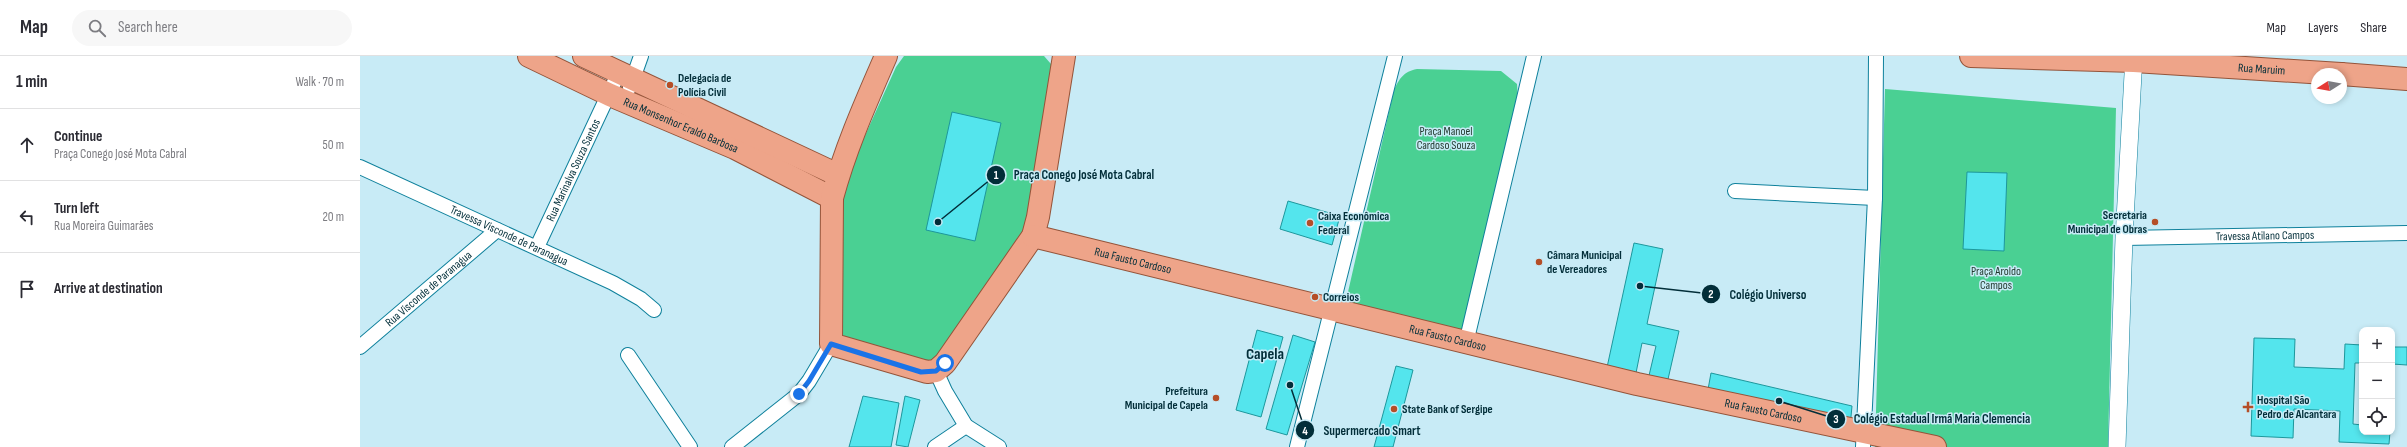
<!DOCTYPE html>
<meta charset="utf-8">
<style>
body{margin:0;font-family:"Sofia Sans Condensed",sans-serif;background:#f7f7f7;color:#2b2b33}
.controls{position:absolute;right:12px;bottom:12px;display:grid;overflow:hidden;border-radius:8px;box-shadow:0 2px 6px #0003}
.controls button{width:36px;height:36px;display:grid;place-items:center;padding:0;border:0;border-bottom:1px solid #e1e1e2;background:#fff;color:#2b2b33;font:20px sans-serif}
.compass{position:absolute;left:1951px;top:12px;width:36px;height:36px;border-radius:50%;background:#fff;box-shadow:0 2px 6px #0003;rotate:259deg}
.stop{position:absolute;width:12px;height:12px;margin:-9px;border:3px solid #1a73e8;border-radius:50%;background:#fff}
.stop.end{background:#1a73e8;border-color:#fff;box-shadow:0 1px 4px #0008}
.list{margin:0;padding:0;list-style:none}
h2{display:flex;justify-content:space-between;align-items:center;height:52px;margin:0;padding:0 16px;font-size:17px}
h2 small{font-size:13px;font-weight:400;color:#7c7c81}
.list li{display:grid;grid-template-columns:26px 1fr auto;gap:12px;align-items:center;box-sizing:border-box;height:72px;padding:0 16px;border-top:1px solid #e1e1e2}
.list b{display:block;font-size:15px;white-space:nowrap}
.list p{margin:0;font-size:13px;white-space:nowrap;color:#7c7c81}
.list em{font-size:13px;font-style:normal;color:#7c7c81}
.icon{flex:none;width:22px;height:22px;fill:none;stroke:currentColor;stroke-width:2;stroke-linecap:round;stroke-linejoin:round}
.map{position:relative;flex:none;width:2047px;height:391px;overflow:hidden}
header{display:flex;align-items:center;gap:24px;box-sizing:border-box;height:56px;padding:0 20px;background:#fff;border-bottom:1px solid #e1e1e2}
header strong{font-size:19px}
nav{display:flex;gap:22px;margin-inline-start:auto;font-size:14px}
.search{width:280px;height:36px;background:#f7f7f7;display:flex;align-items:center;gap:10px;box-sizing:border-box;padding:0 14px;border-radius:22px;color:#7c7c81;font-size:15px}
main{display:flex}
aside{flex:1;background:#fff}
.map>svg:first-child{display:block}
.green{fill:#4ad093}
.building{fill:#54e5ed;stroke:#1d979c}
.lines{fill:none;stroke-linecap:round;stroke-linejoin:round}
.minor-casing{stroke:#0f819c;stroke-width:16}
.tertiary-casing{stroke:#0f819c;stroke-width:18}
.primary-casing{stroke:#94543a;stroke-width:24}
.minor{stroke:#fff;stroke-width:14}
.tertiary{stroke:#fff;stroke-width:17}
.primary{stroke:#eea489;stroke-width:22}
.route{stroke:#1a73e8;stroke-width:5}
.poi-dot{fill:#b54e27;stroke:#c8ebf6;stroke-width:1.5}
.labels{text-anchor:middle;stroke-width:3;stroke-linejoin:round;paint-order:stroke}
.street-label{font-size:12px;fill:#022e39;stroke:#c8ebf6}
.poi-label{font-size:12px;font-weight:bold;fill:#022e39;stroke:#c8ebf6;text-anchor:start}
.park-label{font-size:12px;fill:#1f362a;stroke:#c8ebf6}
.district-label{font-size:16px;font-weight:bold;fill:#022e39;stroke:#c8ebf6}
.leader{fill:none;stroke:#022e39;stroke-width:1.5}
.callout-dot{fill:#022e39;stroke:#c8ebf6;stroke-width:1.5}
.mark-label{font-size:12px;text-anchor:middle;font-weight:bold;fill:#fff}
.callout-label{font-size:13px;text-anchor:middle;font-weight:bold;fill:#022e39;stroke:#c8ebf6;stroke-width:3;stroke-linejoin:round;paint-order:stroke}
</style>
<header>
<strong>Map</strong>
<div class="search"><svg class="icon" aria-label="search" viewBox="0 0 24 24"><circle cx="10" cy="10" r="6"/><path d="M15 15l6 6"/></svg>Search here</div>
<nav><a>Map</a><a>Layers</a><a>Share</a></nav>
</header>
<main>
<aside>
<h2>1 min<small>Walk · 70 m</small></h2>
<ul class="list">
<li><svg class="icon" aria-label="ahead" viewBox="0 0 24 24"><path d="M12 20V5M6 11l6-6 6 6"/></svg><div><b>Continue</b><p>Praça Conego José Mota Cabral</p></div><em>50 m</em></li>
<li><svg class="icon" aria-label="left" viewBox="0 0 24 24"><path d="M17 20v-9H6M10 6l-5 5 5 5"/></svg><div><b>Turn left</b><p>Rua Moreira Guimarães</p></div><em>20 m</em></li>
<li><svg class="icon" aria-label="arrive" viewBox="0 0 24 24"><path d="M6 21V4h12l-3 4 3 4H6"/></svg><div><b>Arrive at destination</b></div></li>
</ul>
</aside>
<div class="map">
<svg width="2047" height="391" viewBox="0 0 2047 391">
<rect width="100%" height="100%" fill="#c8ebf6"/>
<path class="green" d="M 544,0 L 684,0 L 691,8 L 692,23 L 676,180 L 571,313 L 484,291 L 479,273 L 478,152 L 488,117 L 536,11 Z
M 1057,13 L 1141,15 L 1157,28 L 1158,45 L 1103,273 L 1088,290 L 997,271 L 987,267 L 983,258 L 1034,34 C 1040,22 1043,16 1057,13 Z
M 1525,33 L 1756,52 L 1748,391 L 1515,391 Z"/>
<path class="building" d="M 592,56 L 641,67 L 615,185 L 566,174 Z
M 1607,116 L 1647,117 L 1644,195 L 1603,193 Z
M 928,145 L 980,160 L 972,189 L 920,173 Z
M 1274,187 L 1303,193 L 1287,268 L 1319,275 L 1306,332 L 1287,328 L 1296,290 L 1282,287 L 1275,322 L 1246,316 Z
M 897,274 L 923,281 L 901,361 L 876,354 Z
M 933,279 L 955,286 L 927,379 L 906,373 Z
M 1894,282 L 1935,283 L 1934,311 L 1984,313 L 1985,288 L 2002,289 L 2002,307 L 1995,307 L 1993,368 L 2002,369 L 2002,376 L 2030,376 L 2029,388 L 1979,386 L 1980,355 L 1934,353 L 1933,382 L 1891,380 Z
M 2032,291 L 2047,291 L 2047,309 L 2032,308 Z
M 1036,310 L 1053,314 L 1033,391 L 1014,391 Z
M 1351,317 L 1492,350 L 1490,371 L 1347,339 Z
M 503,340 L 539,347 L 531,391 L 489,391 Z
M 545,340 L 560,344 L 548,391 L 536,389 Z"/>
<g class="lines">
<g class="minor-casing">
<g id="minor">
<path d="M 270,31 L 281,0"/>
<path id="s1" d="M 0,111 L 253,227 L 281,243 L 294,254"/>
<path d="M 1375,135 L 1515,142"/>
<path id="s2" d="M 1764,182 L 2047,177"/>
<path id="s3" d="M 177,191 L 259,16"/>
<path d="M 1106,287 L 1174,0"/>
<path id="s4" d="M 0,291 L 137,174"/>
<path d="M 268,299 L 330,391"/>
<path d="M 576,315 L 585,335 L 606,370 L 639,391"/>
<path d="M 372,391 L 439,338 L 449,325 L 471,288"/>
<path d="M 575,391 L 606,370"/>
<path d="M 937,391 L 1035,0"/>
<path d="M 1503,391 L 1515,142 L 1516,0"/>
</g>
</g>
<g class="tertiary-casing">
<path id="tertiary" d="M 1757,391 L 1764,182 L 1774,0"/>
</g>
<g class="primary-casing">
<g id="primary">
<path id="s5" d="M 169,0 L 250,39 L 375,92 L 472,142"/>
<path d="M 224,0 L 478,119"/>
<path d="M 526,0 C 506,46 485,93 472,142 L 471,288 L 567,316 L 576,315 L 585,307 L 673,180 L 678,161 L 704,0"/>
<path id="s6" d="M 1611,0 L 1774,5 L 1981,18"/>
<path d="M 1981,18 L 2047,23"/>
<path id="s7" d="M 673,180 L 1277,328 L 1575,391"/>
</g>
</g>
<use href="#minor" class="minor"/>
<use href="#tertiary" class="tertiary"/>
<use href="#primary" class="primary"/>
</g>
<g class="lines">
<path class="route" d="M 439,338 L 449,325 L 471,288 L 561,316 L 576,315 L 585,307"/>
</g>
<g class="poi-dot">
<circle cx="310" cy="29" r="4"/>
<circle cx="1795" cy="166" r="4"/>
<circle cx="950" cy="167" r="4"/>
<circle cx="1179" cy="206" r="4"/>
<circle cx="955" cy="241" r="4"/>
<circle cx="856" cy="342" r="4"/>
<path d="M1886 345h4v4h4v4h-4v4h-4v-4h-4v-4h4z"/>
<circle cx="1034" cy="353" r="4"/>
</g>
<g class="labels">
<g class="street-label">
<text dy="4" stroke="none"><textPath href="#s6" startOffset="291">Rua Maruim</textPath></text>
<text dy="4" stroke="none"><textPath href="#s5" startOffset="167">Rua Monsenhor Eraldo Barbosa</textPath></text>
<text dy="4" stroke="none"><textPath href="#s3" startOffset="85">Rua Marinalva Souza Santos</textPath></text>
<text dy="4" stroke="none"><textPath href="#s1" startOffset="164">Travessa Visconde de Paranagua</textPath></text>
<text dy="4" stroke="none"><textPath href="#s2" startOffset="141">Travessa Atilano Campos</textPath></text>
<text dy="4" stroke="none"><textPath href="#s7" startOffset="103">Rua Fausto Cardoso</textPath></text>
<text dy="4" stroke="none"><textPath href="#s4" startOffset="90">Rua Visconde de Paranagua</textPath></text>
<text dy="4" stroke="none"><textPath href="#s7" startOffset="427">Rua Fausto Cardoso</textPath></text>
<text dy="4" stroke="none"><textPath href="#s7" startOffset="751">Rua Fausto Cardoso</textPath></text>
</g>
<g class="poi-label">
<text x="318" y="26">Delegacia de<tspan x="318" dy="14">Polícia Civil</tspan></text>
<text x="1787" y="163" text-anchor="end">Secretaria<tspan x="1787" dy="14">Municipal de Obras</tspan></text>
<text x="958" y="164">Caixa Econômica<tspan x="958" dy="14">Federal</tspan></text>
<text x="1187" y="203">Câmara Municipal<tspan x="1187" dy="14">de Vereadores</tspan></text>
<text x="963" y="245">Correios</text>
<text x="848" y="339" text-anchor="end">Prefeitura<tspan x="848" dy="14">Municipal de Capela</tspan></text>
<text x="1897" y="348">Hospital São<tspan x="1897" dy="14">Pedro de Alcantara</tspan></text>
<text x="1042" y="357">State Bank of Sergipe</text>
</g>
<g class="park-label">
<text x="1086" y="79">Praça Manoel<tspan x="1086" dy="14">Cardoso Souza</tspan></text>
<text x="1636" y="219">Praça Aroldo<tspan x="1636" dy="14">Campos</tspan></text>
</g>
<g class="district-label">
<text x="905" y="303">Capela</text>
</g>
</g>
<path class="leader" d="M578 166L636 119M1280 230L1351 238M1419 345L1476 363M930 329L945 374"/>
<g class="callout-dot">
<circle cx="578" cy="166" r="4"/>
<circle cx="1280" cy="230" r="4"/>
<circle cx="1419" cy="345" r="4"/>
<circle cx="930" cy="329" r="4"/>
<circle cx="636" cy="119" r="10"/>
<circle cx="1351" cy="238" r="10"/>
<circle cx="1476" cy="363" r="10"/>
<circle cx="945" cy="374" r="10"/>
</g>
<g class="mark-label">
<text x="636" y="123">1</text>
<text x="1351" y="242">2</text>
<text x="1476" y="367">3</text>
<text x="945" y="379">4</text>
</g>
<g class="callout-label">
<text x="724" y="123">Praça Conego José Mota Cabral</text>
<text x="1408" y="243">Colégio Universo</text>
<text x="1582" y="367">Colégio Estadual Irmã Maria Clemencia</text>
<text x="1012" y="379">Supermercado Smart</text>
</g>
</svg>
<div class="controls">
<button>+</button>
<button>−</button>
<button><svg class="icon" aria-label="locate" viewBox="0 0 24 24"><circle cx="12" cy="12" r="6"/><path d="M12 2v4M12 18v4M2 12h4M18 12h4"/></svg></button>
</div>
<svg class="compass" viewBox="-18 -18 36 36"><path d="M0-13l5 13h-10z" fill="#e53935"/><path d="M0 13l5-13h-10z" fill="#7c7c81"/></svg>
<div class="stop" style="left:585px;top:307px"></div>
<div class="stop end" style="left:439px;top:338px"></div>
</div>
</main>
